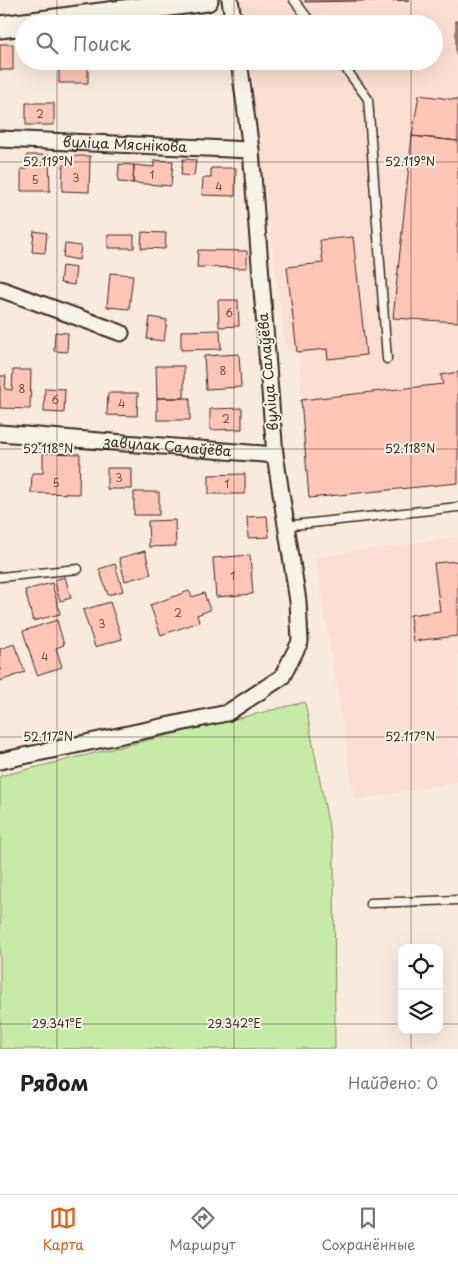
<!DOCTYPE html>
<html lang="ru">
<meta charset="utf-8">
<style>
body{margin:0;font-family:"Playpen Sans",sans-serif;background:#f2f2f2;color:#222}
.controls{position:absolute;right:15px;bottom:15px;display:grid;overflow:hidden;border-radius:10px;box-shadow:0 5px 20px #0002}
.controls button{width:45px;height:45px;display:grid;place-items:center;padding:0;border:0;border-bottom:1px solid #e0e0e0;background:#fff;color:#222;font:25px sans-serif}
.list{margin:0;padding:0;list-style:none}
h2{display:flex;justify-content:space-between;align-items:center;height:65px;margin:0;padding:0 20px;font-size:21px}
h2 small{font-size:16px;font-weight:400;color:#767676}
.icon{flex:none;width:28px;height:28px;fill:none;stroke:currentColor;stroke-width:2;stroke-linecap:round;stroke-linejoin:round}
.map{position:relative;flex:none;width:458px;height:1049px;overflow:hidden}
.search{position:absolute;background:#fff;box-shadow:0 5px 20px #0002;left:15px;right:15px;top:15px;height:55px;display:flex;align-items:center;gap:12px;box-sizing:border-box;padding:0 18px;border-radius:28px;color:#767676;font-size:19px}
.sheet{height:145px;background:#fff}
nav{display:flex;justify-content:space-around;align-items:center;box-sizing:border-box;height:70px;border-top:1px solid #e0e0e0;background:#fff;font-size:14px;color:#767676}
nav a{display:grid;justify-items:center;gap:2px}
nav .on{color:#ea580c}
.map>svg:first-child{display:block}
.built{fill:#fbdfd2}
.green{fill:#c5eba6;stroke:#808a62}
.building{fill:#ffc5b6;stroke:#3b2a1e}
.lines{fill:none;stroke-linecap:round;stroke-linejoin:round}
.lane-casing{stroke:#3b2a1e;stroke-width:11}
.street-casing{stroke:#3b2a1e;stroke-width:19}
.secondary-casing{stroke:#3b2a1e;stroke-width:25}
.lane{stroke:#f7f3e8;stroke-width:8}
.street{stroke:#f7f3e8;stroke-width:15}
.secondary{stroke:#f7f3e8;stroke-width:21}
.ticks{fill:none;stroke:#3b2a1e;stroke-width:1;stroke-opacity:0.45}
.labels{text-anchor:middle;stroke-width:4;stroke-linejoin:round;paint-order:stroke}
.number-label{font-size:11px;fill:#6c5144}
.street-label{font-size:14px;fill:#3b2a1e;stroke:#f7f3e8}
.ticks-label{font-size:12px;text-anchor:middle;fill:#3b2a1e;stroke:#f7f3e8;stroke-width:4;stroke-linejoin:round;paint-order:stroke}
</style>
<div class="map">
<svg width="458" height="1049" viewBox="0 0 458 1049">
<rect width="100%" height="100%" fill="#f9eade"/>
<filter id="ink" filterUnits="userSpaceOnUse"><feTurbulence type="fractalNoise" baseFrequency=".02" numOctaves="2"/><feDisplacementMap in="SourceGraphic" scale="10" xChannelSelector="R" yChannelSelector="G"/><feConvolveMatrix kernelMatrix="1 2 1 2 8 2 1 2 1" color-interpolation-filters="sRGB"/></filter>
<g filter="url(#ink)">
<path class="built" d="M 239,0 L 458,0 L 458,483 L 309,498 L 299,356 L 285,344 L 247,61 L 434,61 L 434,24 L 242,24 Z
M 458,537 L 458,782 L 355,800 L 315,557 Z"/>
<path class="green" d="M 305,702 L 334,854 L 335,1049 L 0,1049 L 0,776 Z"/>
<path class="building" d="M 305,0 L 409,0 L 305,2 Z
M 211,20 L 212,24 L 178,24 L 178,21 Z
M 456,21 L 458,21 L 458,55 L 456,55 Z
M 0,44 L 13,44 L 13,70 L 0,70 Z
M 59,61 L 88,61 L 88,83 L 59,83 Z
M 419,95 L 458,100 L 458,141 L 412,136 Z
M 26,103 L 54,103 L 54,125 L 26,125 Z
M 412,136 L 458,141 L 458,322 L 393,318 Z
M 27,155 L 49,155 L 50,191 L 21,191 L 21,169 L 27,169 Z
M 72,156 L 90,156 L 89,192 L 62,191 L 63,165 L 71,165 Z
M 183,159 L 196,160 L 194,176 L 181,175 Z
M 154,160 L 173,161 L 171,186 L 133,183 L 134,165 L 154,167 Z
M 119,164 L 134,165 L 133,183 L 118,182 Z
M 211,168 L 236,168 L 235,196 L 202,195 L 203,178 L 211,178 Z
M 34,231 L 47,233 L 45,253 L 32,252 Z
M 142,232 L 166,233 L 165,249 L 141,248 Z
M 108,235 L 134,235 L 134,248 L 108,248 Z
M 353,237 L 366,355 L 328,359 L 327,349 L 297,352 L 287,267 L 323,263 L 320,240 Z
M 65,244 L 81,246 L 79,260 L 63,257 Z
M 198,250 L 247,251 L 247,268 L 197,267 Z
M 62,266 L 76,268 L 74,285 L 60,283 Z
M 110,273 L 133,275 L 129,309 L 107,307 Z
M 218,300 L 238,300 L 239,326 L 219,327 Z
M 150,317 L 167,320 L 164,341 L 147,339 Z
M 220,330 L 221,349 L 181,350 L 181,331 Z
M 55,332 L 68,333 L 67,352 L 54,351 Z
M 239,354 L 241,387 L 206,389 L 204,356 Z
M 156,366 L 184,366 L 184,398 L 157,398 Z
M 13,370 L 31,370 L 30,409 L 0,408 L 0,376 L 6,376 L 5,389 L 12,390 Z
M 458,372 L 458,483 L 309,498 L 301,400 L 443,384 L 441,375 Z
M 45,388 L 65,389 L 64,413 L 44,412 Z
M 108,393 L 138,393 L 137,416 L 107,415 Z
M 157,398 L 190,398 L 190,420 L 157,420 Z
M 242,408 L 242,429 L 210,430 L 210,409 Z
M 43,453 L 80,454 L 79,494 L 31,493 L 32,473 L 43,473 Z
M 107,468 L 132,468 L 132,489 L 107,489 Z
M 245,474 L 245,494 L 209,494 L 209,475 Z
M 134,492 L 159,492 L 159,515 L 134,515 Z
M 267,516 L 269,537 L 248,538 L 247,517 Z
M 175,520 L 176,546 L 149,547 L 148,521 Z
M 145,551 L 151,574 L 125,581 L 119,558 Z
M 250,555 L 253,594 L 216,597 L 213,558 Z
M 458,561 L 458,636 L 413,641 L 410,615 L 440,611 L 434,563 Z
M 115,564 L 123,591 L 108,595 L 99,569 Z
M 65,577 L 71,598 L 60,601 L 54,580 Z
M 52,583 L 60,614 L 33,621 L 25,590 Z
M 189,591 L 192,597 L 204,593 L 210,610 L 197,615 L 199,622 L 161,635 L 150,605 Z
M 110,602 L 122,639 L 95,647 L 83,610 Z
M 57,620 L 64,645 L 56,648 L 62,667 L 37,675 L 23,631 Z
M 14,644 L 25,672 L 0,681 L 0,649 Z"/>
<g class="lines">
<g class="lane-casing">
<path id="lane" d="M 294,0 L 312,24
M 340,61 L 368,99 L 387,359
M 284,526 L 458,507
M 0,577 L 78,569
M 370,903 L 458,900"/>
</g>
<g class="street-casing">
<g id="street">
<path d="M 230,0 L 234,24"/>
<path id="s1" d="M 0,139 L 251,150"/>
<path d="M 0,289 L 121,333"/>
<path id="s2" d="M 0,433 L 275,455"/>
<path d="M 0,761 L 227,713 L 282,677 L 300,642 L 298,601 L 275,455 L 251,150 L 239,61"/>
</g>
</g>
<g class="secondary-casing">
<path id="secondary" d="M 25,24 L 207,0
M 0,27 L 24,24"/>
</g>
<use href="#lane" class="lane"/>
<use href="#street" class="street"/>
<use href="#secondary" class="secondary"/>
</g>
</g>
<path class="ticks" d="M 57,0 L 57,24M 234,0 L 234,24M 411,0 L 411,24M 57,61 L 57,1049M 234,61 L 234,1049M 411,61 L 411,948M 0,162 L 458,162M 0,449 L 458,449M 0,737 L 458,737M 0,1024 L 402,1024M 439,1024 L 458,1024M 411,1030 L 411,1049"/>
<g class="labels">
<g class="number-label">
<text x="40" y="118">2</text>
<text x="152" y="179">1</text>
<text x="76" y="182">3</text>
<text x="35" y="184">5</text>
<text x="219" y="191">4</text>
<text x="229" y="317">6</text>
<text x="223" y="375">8</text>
<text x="22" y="393">8</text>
<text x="55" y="404">6</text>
<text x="122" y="408">4</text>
<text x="226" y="423">2</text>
<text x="119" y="482">3</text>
<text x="56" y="487">5</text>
<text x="227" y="488">1</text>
<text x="233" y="580">1</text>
<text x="178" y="617">2</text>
<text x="102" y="628">3</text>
<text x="45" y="661">4</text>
</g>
<g class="street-label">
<text dy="5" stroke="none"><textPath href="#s1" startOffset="125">вуліца Мяснікова</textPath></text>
<text transform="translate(268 372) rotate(-95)" y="5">вуліца Салаўёва</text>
<text dy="5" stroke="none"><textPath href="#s2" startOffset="168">завулак Салаўёва</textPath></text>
</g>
</g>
<g class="ticks-label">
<text x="48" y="166">52.119°N</text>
<text x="410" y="166">52.119°N</text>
<text x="48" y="453">52.118°N</text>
<text x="410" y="453">52.118°N</text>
<text x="48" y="741">52.117°N</text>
<text x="410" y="741">52.117°N</text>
<text x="57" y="1028">29.341°E</text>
<text x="234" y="1028">29.342°E</text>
</g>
</svg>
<div class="controls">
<button><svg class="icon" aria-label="locate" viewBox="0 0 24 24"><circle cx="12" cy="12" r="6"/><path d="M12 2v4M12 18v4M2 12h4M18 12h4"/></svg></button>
<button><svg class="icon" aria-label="layers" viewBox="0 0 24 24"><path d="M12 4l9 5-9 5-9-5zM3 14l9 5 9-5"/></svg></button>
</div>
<div class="search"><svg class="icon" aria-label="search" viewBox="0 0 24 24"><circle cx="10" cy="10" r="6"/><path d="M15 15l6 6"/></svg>Поиск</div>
</div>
<section class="sheet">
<h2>Рядом<small>Найдено: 0</small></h2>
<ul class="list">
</ul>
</section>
<nav>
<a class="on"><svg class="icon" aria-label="map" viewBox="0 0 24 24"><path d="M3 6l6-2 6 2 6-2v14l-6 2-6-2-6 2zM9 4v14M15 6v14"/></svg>Карта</a>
<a><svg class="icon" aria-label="directions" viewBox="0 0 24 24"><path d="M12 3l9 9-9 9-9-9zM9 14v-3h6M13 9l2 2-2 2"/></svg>Маршрут</a>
<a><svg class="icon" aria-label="saved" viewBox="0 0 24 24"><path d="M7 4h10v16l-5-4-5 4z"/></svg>Сохранённые</a>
</nav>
